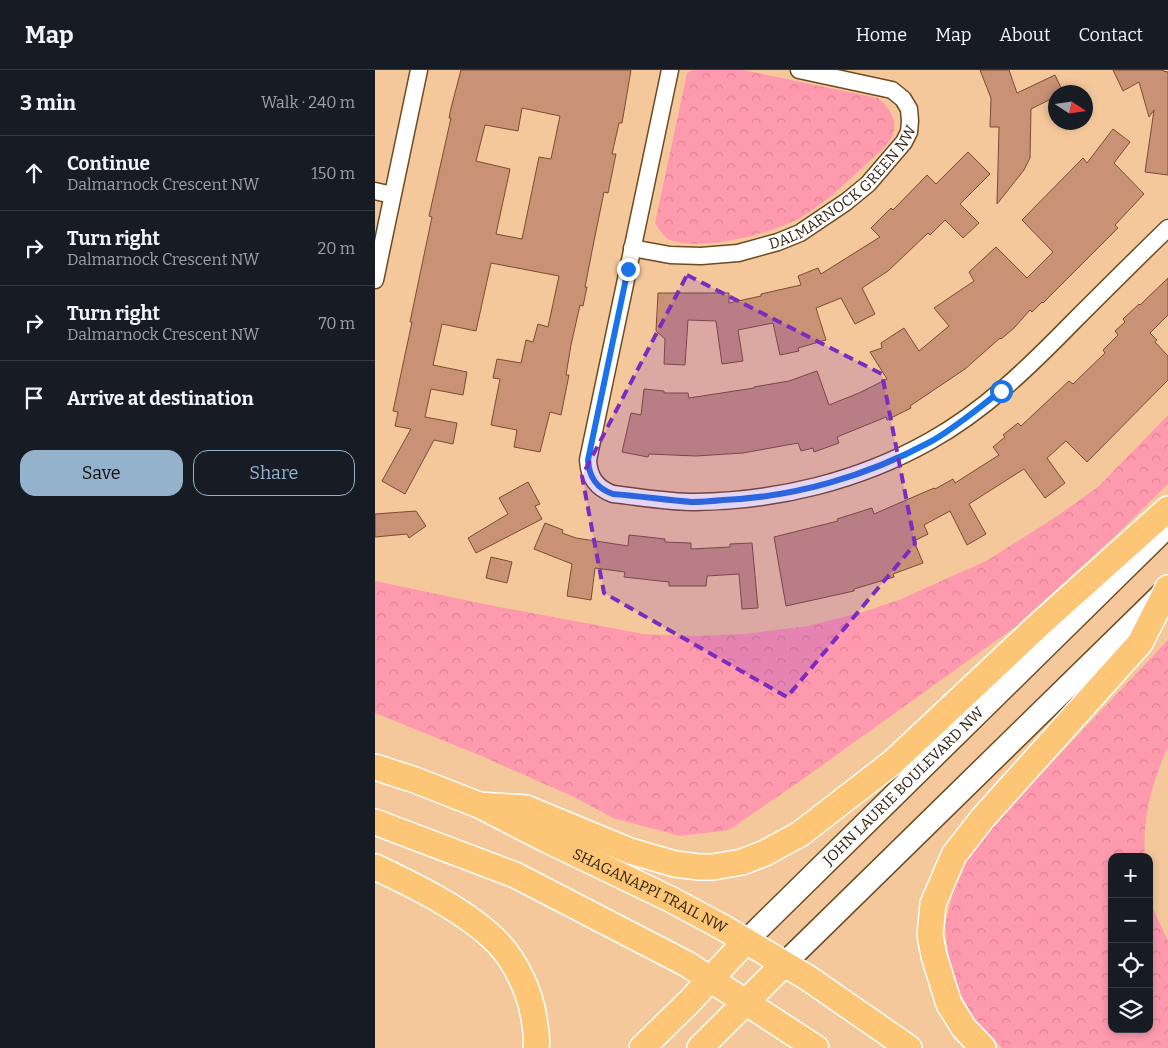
<!DOCTYPE html>
<meta charset="utf-8">
<style>
body{margin:0;font-family:Bitter,serif;background:#20242c;color:#f1f3f6}
.controls{position:absolute;right:15px;bottom:15px;display:grid;overflow:hidden;border-radius:10px;box-shadow:0 2px 8px #0003}
.controls button{width:45px;height:45px;display:grid;place-items:center;padding:0;border:0;border-bottom:1px solid #363941;background:#171b24;color:#f1f3f6;font:25px sans-serif}
.compass{position:absolute;left:673px;top:15px;width:45px;height:45px;border-radius:50%;background:#171b24;box-shadow:0 2px 8px #0003;rotate:102deg}
.stop{position:absolute;width:15px;height:15px;margin:-11px;border:4px solid #1a73e8;border-radius:50%;background:#fff}
.stop.end{background:#1a73e8;border-color:#fff;box-shadow:0 1px 5px #0008}
.list{margin:0;padding:0;list-style:none}
h2{display:flex;justify-content:space-between;align-items:center;height:65px;margin:0;padding:0 20px;font-size:21px}
h2 small{font-size:16px;font-weight:400;color:#9ea1a6}
.list li{display:grid;grid-template-columns:32px 1fr auto;gap:15px;align-items:center;box-sizing:border-box;height:75px;padding:0 20px;border-top:1px solid #363941}
.list b{display:block;font-size:19px;white-space:nowrap}
.list p{margin:0;font-size:16px;white-space:nowrap;color:#9ea1a6}
.list em{font-size:16px;font-style:normal;color:#9ea1a6}
.actions{display:flex;gap:10px;padding:15px 20px}
.actions a{flex:1;padding:11px 0;border:1px solid #94b2cc;border-radius:15px;text-align:center;font-size:18px;color:#94b2cc}
.actions .main{background:#94b2cc;color:#111}
.icon{flex:none;width:28px;height:28px;fill:none;stroke:currentColor;stroke-width:2;stroke-linecap:round;stroke-linejoin:round}
.map{position:relative;flex:none;width:793px;height:978px;overflow:hidden}
header{display:flex;align-items:center;gap:30px;box-sizing:border-box;height:70px;padding:0 25px;background:#171b24;border-bottom:1px solid #363941}
header strong{font-size:24px}
nav{display:flex;gap:28px;margin-inline-start:auto;font-size:18px}
main{display:flex}
aside{flex:1;background:#171b24}
.map>svg:first-child{display:block}
.park{fill:url(#park-crowns)}
.building{fill:#c99277;stroke:#7c4b32;fill-rule:evenodd}
.lines{fill:none;stroke-linecap:round;stroke-linejoin:round}
.street-casing{stroke:#6f4a1f;stroke-width:19}
.secondary-casing{stroke:#6f4a1f;stroke-width:25}
.primary-casing{stroke:#fff;stroke-width:28}
.street{stroke:#fff;stroke-width:16}
.secondary{stroke:#fff;stroke-width:22}
.primary{stroke:#fdc677;stroke-width:25}
.route{stroke:#1a73e8;stroke-width:6}
.marked{fill:#7b2cbf;fill-opacity:0.2;stroke:#7b2cbf;stroke-width:4;stroke-dasharray:10 6;stroke-linejoin:round}
.labels{text-anchor:middle;stroke-width:5;stroke-linejoin:round;paint-order:stroke}
.street-label{font-size:15px;fill:#332210;stroke:#fad7b3}
</style>
<header>
<strong>Map</strong>
<nav><a>Home</a><a>Map</a><a>About</a><a>Contact</a></nav>
</header>
<main>
<aside>
<h2>3 min<small>Walk · 240 m</small></h2>
<ul class="list">
<li><svg class="icon" aria-label="ahead" viewBox="0 0 24 24"><path d="M12 20V5M6 11l6-6 6 6"/></svg><div><b>Continue</b><p>Dalmarnock Crescent NW</p></div><em>150 m</em></li>
<li><svg class="icon" aria-label="right" viewBox="0 0 24 24"><path d="M7 20v-9h11M14 6l5 5-5 5"/></svg><div><b>Turn right</b><p>Dalmarnock Crescent NW</p></div><em>20 m</em></li>
<li><svg class="icon" aria-label="right" viewBox="0 0 24 24"><path d="M7 20v-9h11M14 6l5 5-5 5"/></svg><div><b>Turn right</b><p>Dalmarnock Crescent NW</p></div><em>70 m</em></li>
<li><svg class="icon" aria-label="arrive" viewBox="0 0 24 24"><path d="M6 21V4h12l-3 4 3 4H6"/></svg><div><b>Arrive at destination</b></div></li>
</ul>
<div class="actions"><a class="main">Save</a><a>Share</a></div>
</aside>
<div class="map">
<svg width="793" height="978" viewBox="0 0 793 978">
<defs>
<pattern id="park-crowns" width="20" height="18" patternUnits="userSpaceOnUse" patternTransform="scale(1.25)"><rect width="20" height="18" fill="#ff9aae"/><path d="M2 6a3 3 0 1 1 6 0M12 15a3 3 0 1 1 6 0" fill="none" stroke="#db8495"/></pattern>
</defs>
<rect width="100%" height="100%" fill="#f4c89b"/>
<path class="park" d="M 318,0 L 368,0 L 503,28 C 513,37 521,46 519,61 C 517,74 499,86 490,95 C 470,114 451,132 428,146 C 400,163 327,182 295,170 C 289,168 284,159 280,153 L 312,3 Z
M 793,345 L 793,414 L 739,467 L 640,557 L 421,714 L 354,760 L 305,766 L 238,748 L 199,727 L 104,685 L 0,643 L 0,511 L 114,535 L 269,564 L 320,566 L 369,564 L 433,556 L 488,542 L 524,530 L 613,490 L 682,446 L 723,417 Z
M 793,570 L 793,677 C 777,711 767,749 770,787 L 737,787 L 737,959 L 774,959 L 774,830 L 793,871 L 793,978 L 627,978 L 602,953 L 576,908 L 570,855 L 582,805 L 598,776 Z"/>
<path class="building" d="M 86,0 L 256,0 L 247,53 L 244,53 L 237,84 L 241,84 L 233,123 L 229,122 L 219,171 L 210,217 L 212,217 L 208,236 L 205,235 L 196,275 L 191,305 L 194,305 L 186,345 L 175,342 L 165,382 L 139,377 L 142,360 L 116,355 L 125,309 L 118,308 L 122,289 L 146,293 L 151,270 L 158,272 L 163,254 L 173,257 L 184,206 L 116,193 L 101,261 L 67,254 L 58,295 L 92,302 L 88,325 L 56,319 L 50,347 L 82,353 L 78,374 L 59,370 L 30,424 L 7,411 L 36,359 L 20,356 L 23,342 L 18,341 L 37,252 L 35,252 L 57,147 L 54,146 L 76,48 L 74,48 L 76,38 ZM 147,38 L 185,46 L 176,89 L 164,87 L 147,169 L 121,164 L 135,99 L 101,91 L 110,55 L 143,61 Z
M 605,0 L 634,0 L 642,23 L 680,5 L 688,22 L 680,22 L 680,27 L 656,39 L 655,88 L 649,100 L 622,134 L 624,57 L 615,57 L 616,28 Z
M 738,0 L 788,0 L 788,1 L 793,2 L 793,105 L 770,102 L 779,40 L 774,47 L 764,12 L 748,21 Z
M 738,59 L 755,72 L 739,93 L 769,124 L 740,155 L 743,158 L 668,233 L 667,232 L 657,242 L 655,240 L 639,258 L 626,269 L 625,268 L 590,299 L 535,336 L 536,338 L 512,350 L 511,347 L 462,367 L 464,373 L 439,382 L 438,378 L 426,381 L 423,373 L 368,383 L 321,386 L 274,384 L 273,387 L 247,382 L 256,343 L 266,345 L 269,319 L 289,321 L 289,323 L 313,323 L 314,328 L 379,318 L 379,317 L 414,311 L 442,301 L 454,335 L 484,323 L 512,309 L 495,282 L 507,278 L 506,273 L 529,258 L 544,281 L 574,256 L 559,238 L 599,211 L 594,202 L 621,177 L 652,208 L 678,182 L 647,150 L 708,88 L 712,93 Z
M 593,82 L 615,104 L 585,134 L 604,153 L 588,168 L 570,150 L 555,165 L 553,163 L 513,201 L 487,218 L 500,244 L 480,254 L 466,228 L 441,238 L 451,270 L 423,278 L 424,281 L 405,285 L 398,253 L 363,260 L 368,291 L 347,294 L 341,251 L 313,250 L 310,295 L 289,294 L 290,269 L 281,261 L 283,223 L 354,223 L 354,233 L 386,226 L 386,224 L 426,215 L 423,206 L 443,198 L 446,204 L 505,167 L 496,158 L 516,138 L 518,140 L 552,105 L 561,114 Z
M 793,208 L 793,245 L 775,263 L 782,270 L 780,272 L 793,286 L 793,310 L 712,392 L 691,371 L 672,388 L 690,413 L 670,428 L 649,399 L 594,434 L 611,464 L 592,475 L 575,441 L 549,455 L 553,464 L 539,471 L 548,493 L 518,504 L 519,507 L 479,519 L 479,521 L 411,536 L 399,467 L 463,451 L 462,449 L 497,438 L 499,444 L 559,418 L 560,419 L 578,409 L 580,413 L 624,385 L 618,377 L 630,367 L 628,365 L 643,353 L 646,356 L 694,311 L 698,314 L 730,283 L 728,280 L 743,265 L 740,261 L 750,252 L 748,249 L 764,234 L 765,235 Z
M 153,412 L 165,434 L 160,436 L 167,449 L 101,483 L 93,468 L 133,444 L 124,428 Z
M 41,441 L 51,456 L 34,468 L 32,464 L 0,467 L 0,444 Z
M 170,453 L 188,460 L 187,463 L 201,468 L 253,476 L 254,465 L 290,469 L 290,472 L 316,473 L 316,479 L 355,477 L 355,474 L 377,473 L 383,538 L 367,539 L 364,504 L 332,506 L 331,516 L 294,516 L 294,512 L 249,507 L 250,502 L 220,498 L 216,530 L 192,526 L 197,494 L 159,479 Z
M 116,487 L 137,492 L 132,513 L 111,508 Z"/>
<g class="lines">
<g class="street-casing">
<g id="street">
<path d="M 295,0 L 213,390 C 214,407 221,418 238,424 C 265,427 293,432 320,432 C 402,431 484,411 555,371 C 609,341 654,297 697,253 C 729,221 761,189 793,158"/>
<path d="M 0,121 L 17,125"/>
<path id="s1" d="M 257,178 L 295,185 L 326,186 L 363,183 L 403,172 L 425,163 L 471,132 L 493,114 L 529,72 L 534,62 L 535,51 L 534,39 L 528,29 L 517,20 L 424,0"/>
<path d="M 0,210 L 44,0"/>
</g>
</g>
<g class="secondary-casing">
<g id="secondary">
<path id="s2" d="M 371,871 L 793,456"/>
<path d="M 409,894 L 787,524"/>
</g>
</g>
<g class="primary-casing">
<g id="primary">
<path id="s3" d="M 0,697 L 40,710 L 104,735 L 174,771 L 295,829 L 349,858 L 433,908 L 534,978"/>
<path d="M 104,735 L 151,738 L 255,781 L 300,794 L 324,797 L 338,797 L 367,792 L 390,783 L 425,764 L 518,692 L 667,552 L 793,439"/>
<path d="M 0,752 L 140,805 L 312,894 L 441,978"/>
<path d="M 0,797 C 40,816 92,841 123,873 C 141,892 155,922 159,948 C 160,958 163,968 161,978"/>
<path d="M 267,978 L 314,932 L 371,871"/>
<path d="M 325,978 L 409,894"/>
<path d="M 608,978 L 589,958 L 574,934 L 559,886 L 555,865 L 558,834 L 579,785 L 607,749 L 765,573 L 793,518"/>
</g>
</g>
<use href="#street" class="street"/>
<use href="#secondary" class="secondary"/>
<use href="#primary" class="primary"/>
</g>
<g class="lines">
<path class="route" d="M 253,199 L 213,390 C 214,407 221,418 238,424 C 264,426 291,430 317,432 C 327,432 338,431 348,430 C 420,427 492,406 555,372 C 580,358 603,338 626,321"/>
</g>
<path class="marked" d="M 312,205 L 507,304 L 540,474 L 412,627 L 229,523 L 207,406 Z"/>
<g class="labels">
<g class="street-label">
<text dy="5" stroke="none"><textPath href="#s1" startOffset="234">DALMARNOCK GREEN NW</textPath></text>
<text dy="5" stroke="none"><textPath href="#s2" startOffset="221">JOHN LAURIE BOULEVARD NW</textPath></text>
<text dy="5" stroke="none"><textPath href="#s3" startOffset="302">SHAGANAPPI TRAIL NW</textPath></text>
</g>
</g>
</svg>
<div class="controls">
<button>+</button>
<button>−</button>
<button><svg class="icon" aria-label="locate" viewBox="0 0 24 24"><circle cx="12" cy="12" r="6"/><path d="M12 2v4M12 18v4M2 12h4M18 12h4"/></svg></button>
<button><svg class="icon" aria-label="layers" viewBox="0 0 24 24"><path d="M12 4l9 5-9 5-9-5zM3 14l9 5 9-5"/></svg></button>
</div>
<svg class="compass" viewBox="-18 -18 36 36"><path d="M0-13l5 13h-10z" fill="#e53935"/><path d="M0 13l5-13h-10z" fill="#9ea1a6"/></svg>
<div class="stop" style="left:626px;top:321px"></div>
<div class="stop end" style="left:253px;top:199px"></div>
</div>
</main>
